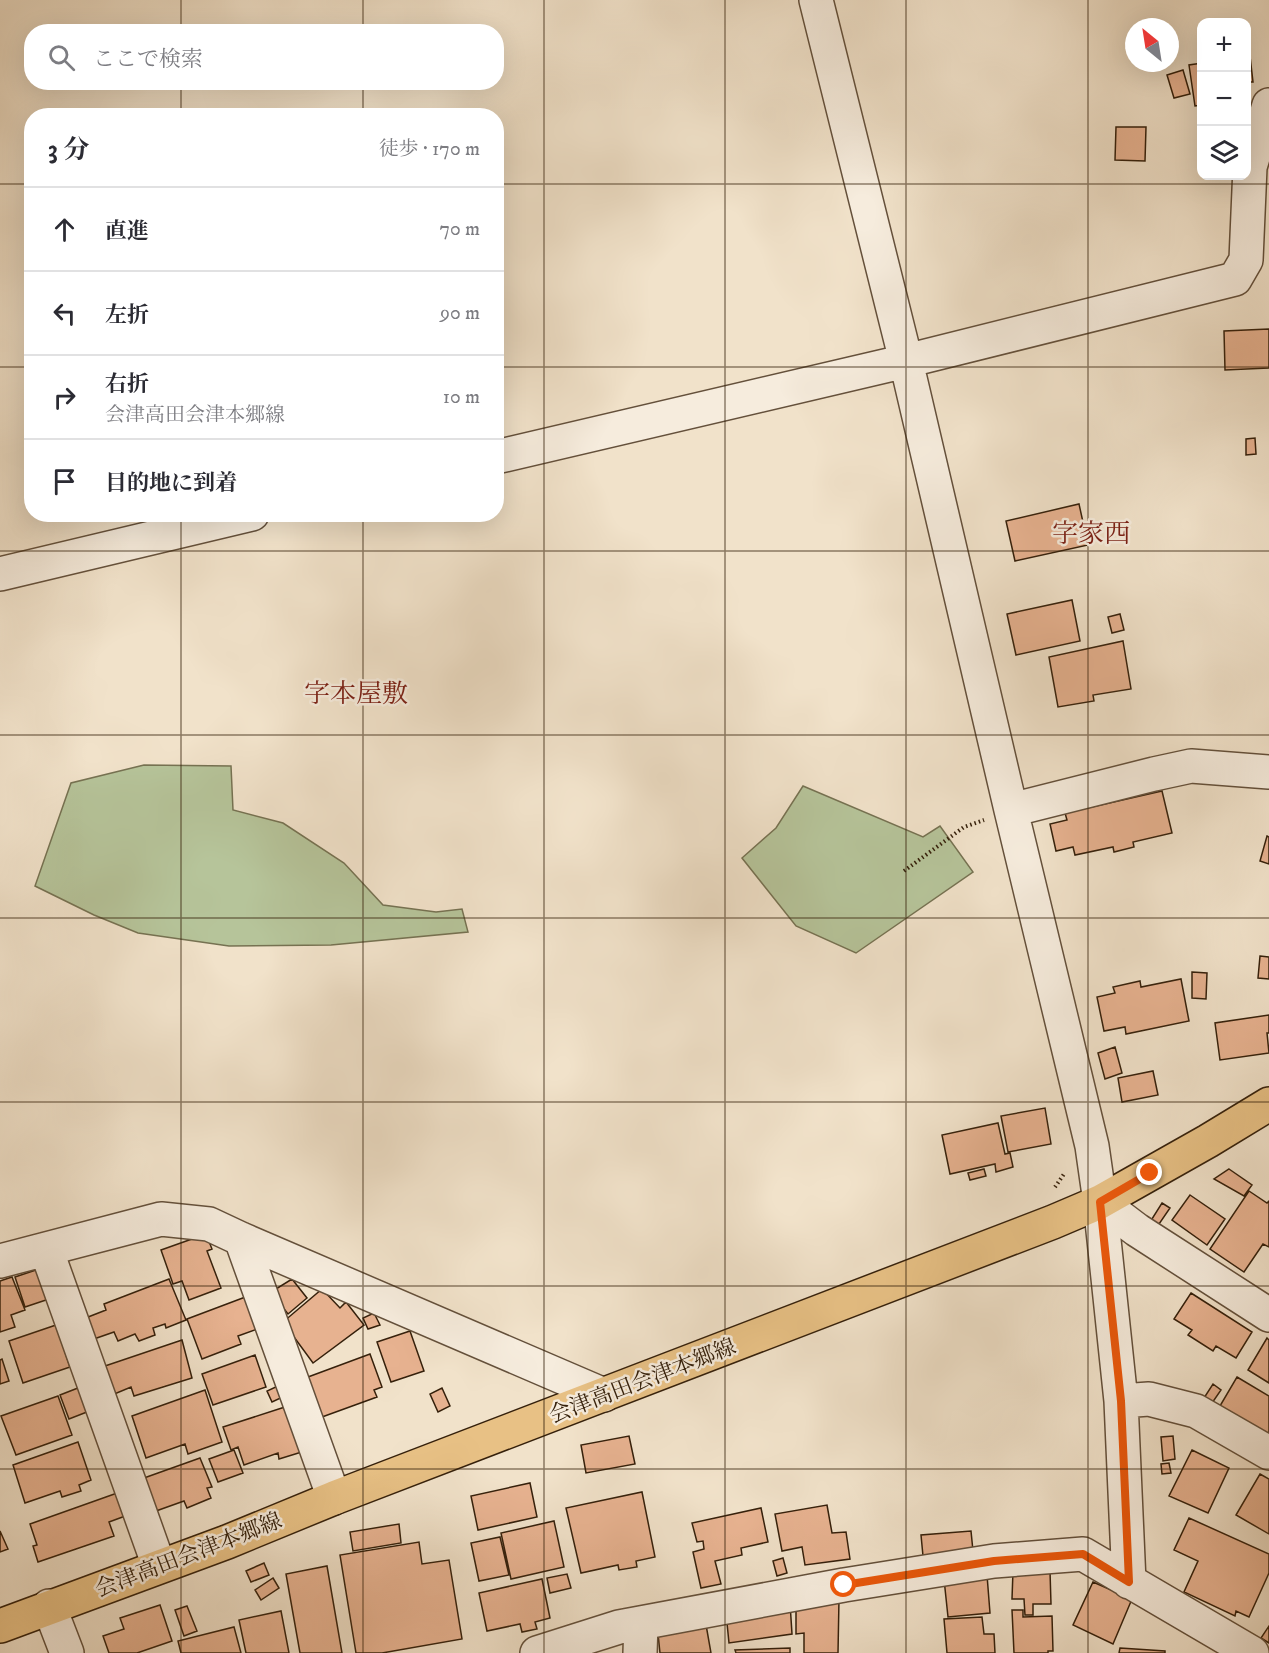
<!DOCTYPE html>
<html lang="ja">
<meta charset="utf-8">
<style>
body{margin:0;font-family:"IM FELL DW Pica","Noto Serif JP",serif;background:#f2f2f3;color:#2b2b33}
.controls{position:absolute;right:18px;top:18px;display:grid;overflow:hidden;border-radius:12px;box-shadow:0 6px 24px #0002}
.controls button{width:54px;height:54px;display:grid;place-items:center;padding:0;border:0;border-bottom:2px solid #e1e1e2;background:#fff;color:#2b2b33;font:30px sans-serif}
.compass{position:absolute;left:1125px;top:18px;width:54px;height:54px;border-radius:50%;background:#fff;box-shadow:0 6px 24px #0002;rotate:330deg}
.stop{position:absolute;width:18px;height:18px;margin:-14px;border:4px solid #ea580c;border-radius:50%;background:#fff}
.stop.end{background:#ea580c;border-color:#fff;box-shadow:0 2px 6px #0008}
.list{margin:0;padding:0;list-style:none}
h2{display:flex;justify-content:space-between;align-items:center;height:78px;margin:0;padding:0 24px;font-size:26px}
h2 small{font-size:20px;font-weight:400;color:#7c7c81}
.list li{display:grid;grid-template-columns:39px 1fr auto;gap:18px;align-items:center;box-sizing:border-box;height:84px;padding:0 24px;border-top:2px solid #e1e1e2}
.list b{display:block;font-size:22px;white-space:nowrap}
.list p{margin:0;font-size:20px;white-space:nowrap;color:#7c7c81}
.list em{font-size:20px;font-style:normal;color:#7c7c81}
.icon{flex:none;width:33px;height:33px;fill:none;stroke:currentColor;stroke-width:2;stroke-linecap:round;stroke-linejoin:round}
.map{position:relative;flex:none;width:1269px;height:1653px;overflow:hidden}
.search{position:absolute;background:#fff;box-shadow:0 6px 24px #0002;left:24px;top:24px;width:480px;height:66px;display:flex;align-items:center;gap:15px;box-sizing:border-box;padding:0 21px;border-radius:24px;color:#7c7c81;font-size:22px}
.panel{position:absolute;background:#fff;box-shadow:0 6px 24px #0002;left:24px;top:108px;width:480px;height:414px;border-radius:24px}
.map>svg:first-child{display:block}
.green{fill:#b6c49a;stroke:#767252;stroke-width:1.5}
.building{fill:#e7b290;stroke:#35200b;stroke-width:1.5}
.lines{fill:none;stroke-linecap:round;stroke-linejoin:round}
.minor-casing{stroke:#64503b;stroke-width:36}
.major-casing{stroke:#35200b;stroke-width:36}
.path{stroke:#35200b;stroke-width:4;stroke-dasharray:1.5 3;stroke-linecap:butt}
.minor{stroke:#f6ecdd;stroke-width:33}
.major{stroke:#e8c185;stroke-width:33}
.route{stroke:#ea580c;stroke-width:8}
.grid{fill:none;stroke:#35200b;stroke-width:1.5;stroke-opacity:0.55}
.labels{text-anchor:middle;stroke-width:5;stroke-linejoin:round;paint-order:stroke}
.street-label{font-size:22px;fill:#35200b;stroke:#f6ecdd}
.quarter-label{font-size:26px;fill:#7a1f14;stroke:#f6ecdd}
</style>
<div class="map">
<svg width="1269" height="1653" viewBox="0 0 1269 1653">
<rect width="100%" height="100%" fill="#f1e2ca"/>
<filter id="stains"><feTurbulence type="fractalNoise" baseFrequency=".00333" numOctaves="4"/><feColorMatrix values="0 0 0 0 .2 0 0 0 0 .09 0 0 0 0 .02 0 0 0 .5 -.17"/></filter>
<radialGradient id="worn" r=".72"><stop offset=".6" stop-color="#630" stop-opacity="0"/><stop offset="1" stop-color="#630" stop-opacity=".3"/></radialGradient>
<path class="green" d="M 144,765 L 231,766 L 233,810 L 283,823 L 344,863 L 383,905 L 436,912 L 462,909 L 468,932 L 331,945 L 229,946 L 138,933 L 94,915 L 35,886 L 71,783 Z
M 803,786 L 923,837 L 940,826 L 973,872 L 856,953 L 796,926 L 742,858 L 776,828 Z"/>
<path class="building" d="M 1250,56 L 1253,82 L 1248,82 L 1250,98 L 1246,99 L 1246,57 Z
M 1202,63 L 1202,105 L 1195,106 L 1189,65 Z
M 1183,70 L 1190,94 L 1174,98 L 1167,75 Z
M 1116,127 L 1146,127 L 1145,161 L 1115,160 Z
M 1269,329 L 1269,368 L 1225,370 L 1224,331 Z
M 1255,438 L 1256,454 L 1246,455 L 1246,439 Z
M 1079,504 L 1088,545 L 1015,561 L 1006,521 Z
M 1072,600 L 1080,641 L 1016,655 L 1007,614 Z
M 1120,614 L 1124,630 L 1112,633 L 1108,617 Z
M 1123,641 L 1131,689 L 1093,695 L 1094,701 L 1058,707 L 1049,657 Z
M 1162,791 L 1172,833 L 1133,842 L 1134,847 L 1114,852 L 1113,847 L 1075,855 L 1073,847 L 1056,851 L 1050,824 L 1067,820 L 1065,813 Z
M 1267,836 L 1269,837 L 1269,864 L 1260,861 Z
M 1260,956 L 1269,957 L 1269,979 L 1258,978 Z
M 1192,972 L 1207,973 L 1206,999 L 1192,998 Z
M 1181,979 L 1189,1021 L 1126,1034 L 1125,1027 L 1104,1031 L 1097,997 L 1115,993 L 1113,987 L 1140,981 L 1141,987 Z
M 1269,1015 L 1269,1033 L 1267,1033 L 1269,1053 L 1220,1060 L 1215,1023 Z
M 1115,1047 L 1122,1073 L 1105,1079 L 1098,1053 Z
M 1153,1071 L 1158,1095 L 1122,1102 L 1118,1078 Z
M 1045,1108 L 1051,1144 L 1008,1152 L 1001,1116 Z
M 998,1123 L 1005,1154 L 1010,1153 L 1013,1167 L 996,1172 L 995,1164 L 950,1174 L 942,1135 Z
M 984,1169 L 986,1176 L 970,1180 L 968,1173 Z
M 1229,1169 L 1252,1185 L 1244,1196 L 1214,1179 Z
M 1249,1191 L 1267,1203 L 1269,1201 L 1269,1247 L 1263,1244 L 1244,1272 L 1210,1249 Z
M 1190,1195 L 1225,1219 L 1207,1245 L 1172,1220 Z
M 1162,1203 L 1170,1208 L 1157,1227 L 1150,1222 Z
M 206,1234 L 212,1249 L 207,1251 L 221,1288 L 189,1300 L 182,1281 L 173,1284 L 161,1250 Z
M 39,1269 L 49,1299 L 25,1307 L 15,1277 Z
M 12,1277 L 25,1310 L 11,1315 L 15,1327 L 0,1332 L 0,1281 Z
M 169,1279 L 186,1320 L 166,1328 L 165,1324 L 153,1328 L 155,1335 L 139,1341 L 135,1334 L 118,1341 L 114,1332 L 91,1340 L 83,1319 L 106,1310 L 104,1304 Z
M 292,1279 L 307,1298 L 288,1314 L 271,1292 Z
M 322,1289 L 340,1308 L 346,1302 L 364,1325 L 313,1363 L 283,1322 Z
M 1191,1293 L 1252,1332 L 1236,1358 L 1216,1346 L 1213,1351 L 1188,1335 L 1192,1330 L 1174,1319 Z
M 248,1296 L 260,1328 L 238,1336 L 241,1344 L 202,1359 L 187,1319 Z
M 374,1313 L 380,1325 L 368,1329 L 363,1318 Z
M 56,1325 L 70,1367 L 23,1383 L 9,1341 Z
M 410,1331 L 424,1371 L 391,1382 L 377,1342 Z
M 1267,1338 L 1269,1340 L 1269,1383 L 1248,1370 Z
M 182,1340 L 192,1378 L 134,1396 L 131,1387 L 112,1395 L 102,1367 Z
M 370,1354 L 382,1387 L 374,1390 L 377,1397 L 322,1417 L 308,1377 Z
M 255,1355 L 266,1387 L 213,1405 L 202,1374 Z
M 2,1359 L 9,1381 L 0,1384 L 0,1360 Z
M 1237,1377 L 1269,1396 L 1269,1440 L 1217,1411 Z
M 1213,1384 L 1221,1390 L 1210,1406 L 1202,1401 Z
M 280,1385 L 285,1396 L 272,1402 L 267,1391 Z
M 83,1386 L 92,1410 L 69,1419 L 60,1395 Z
M 442,1388 L 450,1406 L 438,1412 L 430,1394 Z
M 205,1390 L 222,1442 L 188,1454 L 185,1444 L 146,1458 L 132,1416 Z
M 58,1396 L 72,1435 L 16,1455 L 1,1416 Z
M 288,1406 L 305,1451 L 279,1459 L 278,1453 L 244,1465 L 238,1447 L 231,1450 L 223,1427 Z
M 629,1436 L 635,1464 L 586,1473 L 581,1445 Z
M 1173,1436 L 1175,1459 L 1163,1461 L 1161,1437 Z
M 78,1442 L 91,1480 L 79,1485 L 81,1491 L 62,1497 L 60,1491 L 25,1503 L 13,1465 Z
M 234,1450 L 243,1473 L 218,1482 L 209,1459 Z
M 1192,1450 L 1229,1468 L 1208,1513 L 1169,1496 Z
M 200,1458 L 212,1487 L 207,1488 L 211,1498 L 187,1508 L 184,1501 L 156,1511 L 144,1478 Z
M 1169,1463 L 1171,1473 L 1162,1474 L 1161,1464 Z
M 1260,1474 L 1269,1479 L 1269,1534 L 1236,1515 Z
M 530,1483 L 537,1517 L 478,1530 L 471,1496 Z
M 120,1492 L 128,1515 L 109,1522 L 114,1536 L 38,1562 L 33,1546 L 37,1545 L 30,1524 Z
M 642,1492 L 655,1557 L 636,1561 L 637,1567 L 619,1570 L 618,1565 L 581,1573 L 566,1508 Z
M 827,1505 L 832,1533 L 846,1532 L 850,1559 L 805,1565 L 802,1547 L 782,1551 L 775,1514 Z
M 761,1508 L 768,1542 L 741,1548 L 742,1555 L 715,1561 L 721,1584 L 701,1588 L 693,1552 L 704,1549 L 703,1541 L 697,1542 L 692,1523 Z
M 1189,1518 L 1269,1554 L 1269,1573 L 1249,1617 L 1236,1611 L 1235,1616 L 1184,1592 L 1198,1561 L 1174,1550 Z
M 554,1521 L 564,1567 L 511,1579 L 501,1533 Z
M 399,1524 L 401,1543 L 353,1551 L 350,1532 Z
M 0,1531 L 8,1549 L 0,1552 Z
M 971,1531 L 973,1551 L 923,1556 L 921,1535 Z
M 500,1537 L 509,1575 L 479,1581 L 471,1543 Z
M 419,1542 L 422,1564 L 449,1560 L 462,1639 L 382,1653 L 356,1653 L 340,1555 Z
M 783,1558 L 787,1573 L 777,1576 L 773,1561 Z
M 264,1563 L 269,1575 L 251,1582 L 246,1571 Z
M 327,1566 L 342,1653 L 300,1653 L 286,1574 Z
M 1013,1571 L 1050,1571 L 1051,1604 L 1033,1604 L 1033,1615 L 1025,1615 L 1024,1599 L 1012,1599 Z
M 567,1574 L 571,1588 L 550,1593 L 547,1578 Z
M 987,1575 L 990,1613 L 948,1617 L 944,1579 Z
M 273,1578 L 279,1588 L 261,1600 L 255,1590 Z
M 542,1579 L 550,1618 L 535,1622 L 537,1629 L 522,1632 L 520,1624 L 487,1631 L 479,1593 Z
M 1093,1582 L 1132,1599 L 1113,1644 L 1073,1625 Z
M 839,1599 L 838,1653 L 804,1653 L 804,1633 L 796,1634 L 796,1600 Z
M 790,1603 L 792,1634 L 729,1643 L 726,1613 Z
M 160,1605 L 172,1641 L 137,1653 L 109,1653 L 103,1636 L 124,1629 L 120,1618 Z
M 187,1606 L 197,1631 L 184,1636 L 175,1610 Z
M 1012,1610 L 1023,1610 L 1023,1617 L 1052,1616 L 1053,1651 L 1048,1651 L 1048,1653 L 1014,1653 Z
M 281,1611 L 289,1653 L 246,1653 L 239,1620 Z
M 982,1617 L 984,1634 L 994,1634 L 995,1653 L 947,1653 L 944,1619 Z
M 705,1619 L 711,1653 L 660,1653 L 658,1634 Z
M 1269,1626 L 1269,1643 L 1261,1638 Z
M 234,1627 L 241,1653 L 181,1653 L 178,1641 Z
M 790,1648 L 790,1653 L 736,1653 L 735,1650 Z
M 1120,1648 L 1165,1651 L 1165,1653 L 1119,1653 Z"/>
<g class="lines">
<g class="minor-casing">
<path id="minor" d="M 816,0 L 906,361 L 1011,810 L 1092,1146 L 1100,1202 L 1121,1401 L 1129,1582
M 496,457 L 906,361 L 1235,279 L 1246,260 L 1250,167 L 1269,105
M 0,574 L 252,514
M 1011,810 L 1154,774 L 1191,766 L 1269,772
M 1100,1202 L 1137,1230 L 1269,1315
M 241,1239 L 334,1498
M 46,1249 L 159,1566
M 0,1261 L 161,1219 L 209,1224 L 241,1239 L 604,1395
M 1121,1401 L 1149,1399 L 1196,1411 L 1269,1453
M 49,1606 L 67,1653
M 537,1653 L 619,1627 L 844,1585 L 994,1561 L 1083,1554 L 1252,1653
M 640,1653 L 641,1623"/>
</g>
<g class="major-casing">
<path id="major" d="M 0,1626 L 227,1542 L 334,1498 L 1053,1222 L 1100,1202 L 1208,1141 L 1269,1104"/>
</g>
<path class="path" d="M 904,871 L 964,827 L 984,820
M 1055,1187 L 1064,1174"/>
<use href="#minor" class="minor"/>
<use href="#major" class="major"/>
</g>
<g class="lines">
<path class="route" d="M 844,1585 L 994,1561 L 1083,1554 L 1129,1582 L 1121,1401 L 1100,1202 L 1150,1173"/>
</g>
<path class="grid" d="M 181,0 L 181,32M 363,0 L 363,32M 544,0 L 544,1653M 725,0 L 725,1653M 906,0 L 906,1653M 1088,0 L 1088,1653M 181,82 L 181,116M 363,82 L 363,116M 0,184 L 32,184M 496,184 L 1269,184M 0,367 L 32,367M 496,367 L 1269,367M 181,514 L 181,1653M 363,514 L 363,1653M 0,551 L 1269,551M 0,735 L 1269,735M 0,918 L 1269,918M 0,1102 L 1269,1102M 0,1286 L 1269,1286M 0,1469 L 1269,1469"/>
<g class="labels">
<g class="street-label">
<text transform="translate(642 1380) rotate(-21)" y="8">会津高田会津本郷線</text>
<text transform="translate(188 1554) rotate(-21)" y="8">会津高田会津本郷線</text>
</g>
<g class="quarter-label">
<text x="1091" y="542">字家西</text>
<text x="356" y="702">字本屋敷</text>
</g>
</g>
<rect width="100%" height="100%" filter="url(#stains)"/>
<rect width="100%" height="100%" fill="url(#worn)"/>
</svg>
<div class="controls">
<button>+</button>
<button>−</button>
<button><svg class="icon" aria-label="layers" viewBox="0 0 24 24"><path d="M12 4l9 5-9 5-9-5zM3 14l9 5 9-5"/></svg></button>
</div>
<svg class="compass" viewBox="-18 -18 36 36"><path d="M0-13l5 13h-10z" fill="#e53935"/><path d="M0 13l5-13h-10z" fill="#7c7c81"/></svg>
<div class="stop" style="left:844px;top:1585px"></div>
<div class="stop end" style="left:1150px;top:1173px"></div>
<div class="search"><svg class="icon" aria-label="search" viewBox="0 0 24 24"><circle cx="10" cy="10" r="6"/><path d="M15 15l6 6"/></svg>ここで検索</div>
<section class="panel">
<h2>3 分<small>徒歩 · 170 m</small></h2>
<ul class="list">
<li><svg class="icon" aria-label="ahead" viewBox="0 0 24 24"><path d="M12 20V5M6 11l6-6 6 6"/></svg><div><b>直進</b></div><em>70 m</em></li>
<li><svg class="icon" aria-label="left" viewBox="0 0 24 24"><path d="M17 20v-9H6M10 6l-5 5 5 5"/></svg><div><b>左折</b></div><em>90 m</em></li>
<li><svg class="icon" aria-label="right" viewBox="0 0 24 24"><path d="M7 20v-9h11M14 6l5 5-5 5"/></svg><div><b>右折</b><p>会津高田会津本郷線</p></div><em>10 m</em></li>
<li><svg class="icon" aria-label="arrive" viewBox="0 0 24 24"><path d="M6 21V4h12l-3 4 3 4H6"/></svg><div><b>目的地に到着</b></div></li>
</ul>
</section>
</div>
